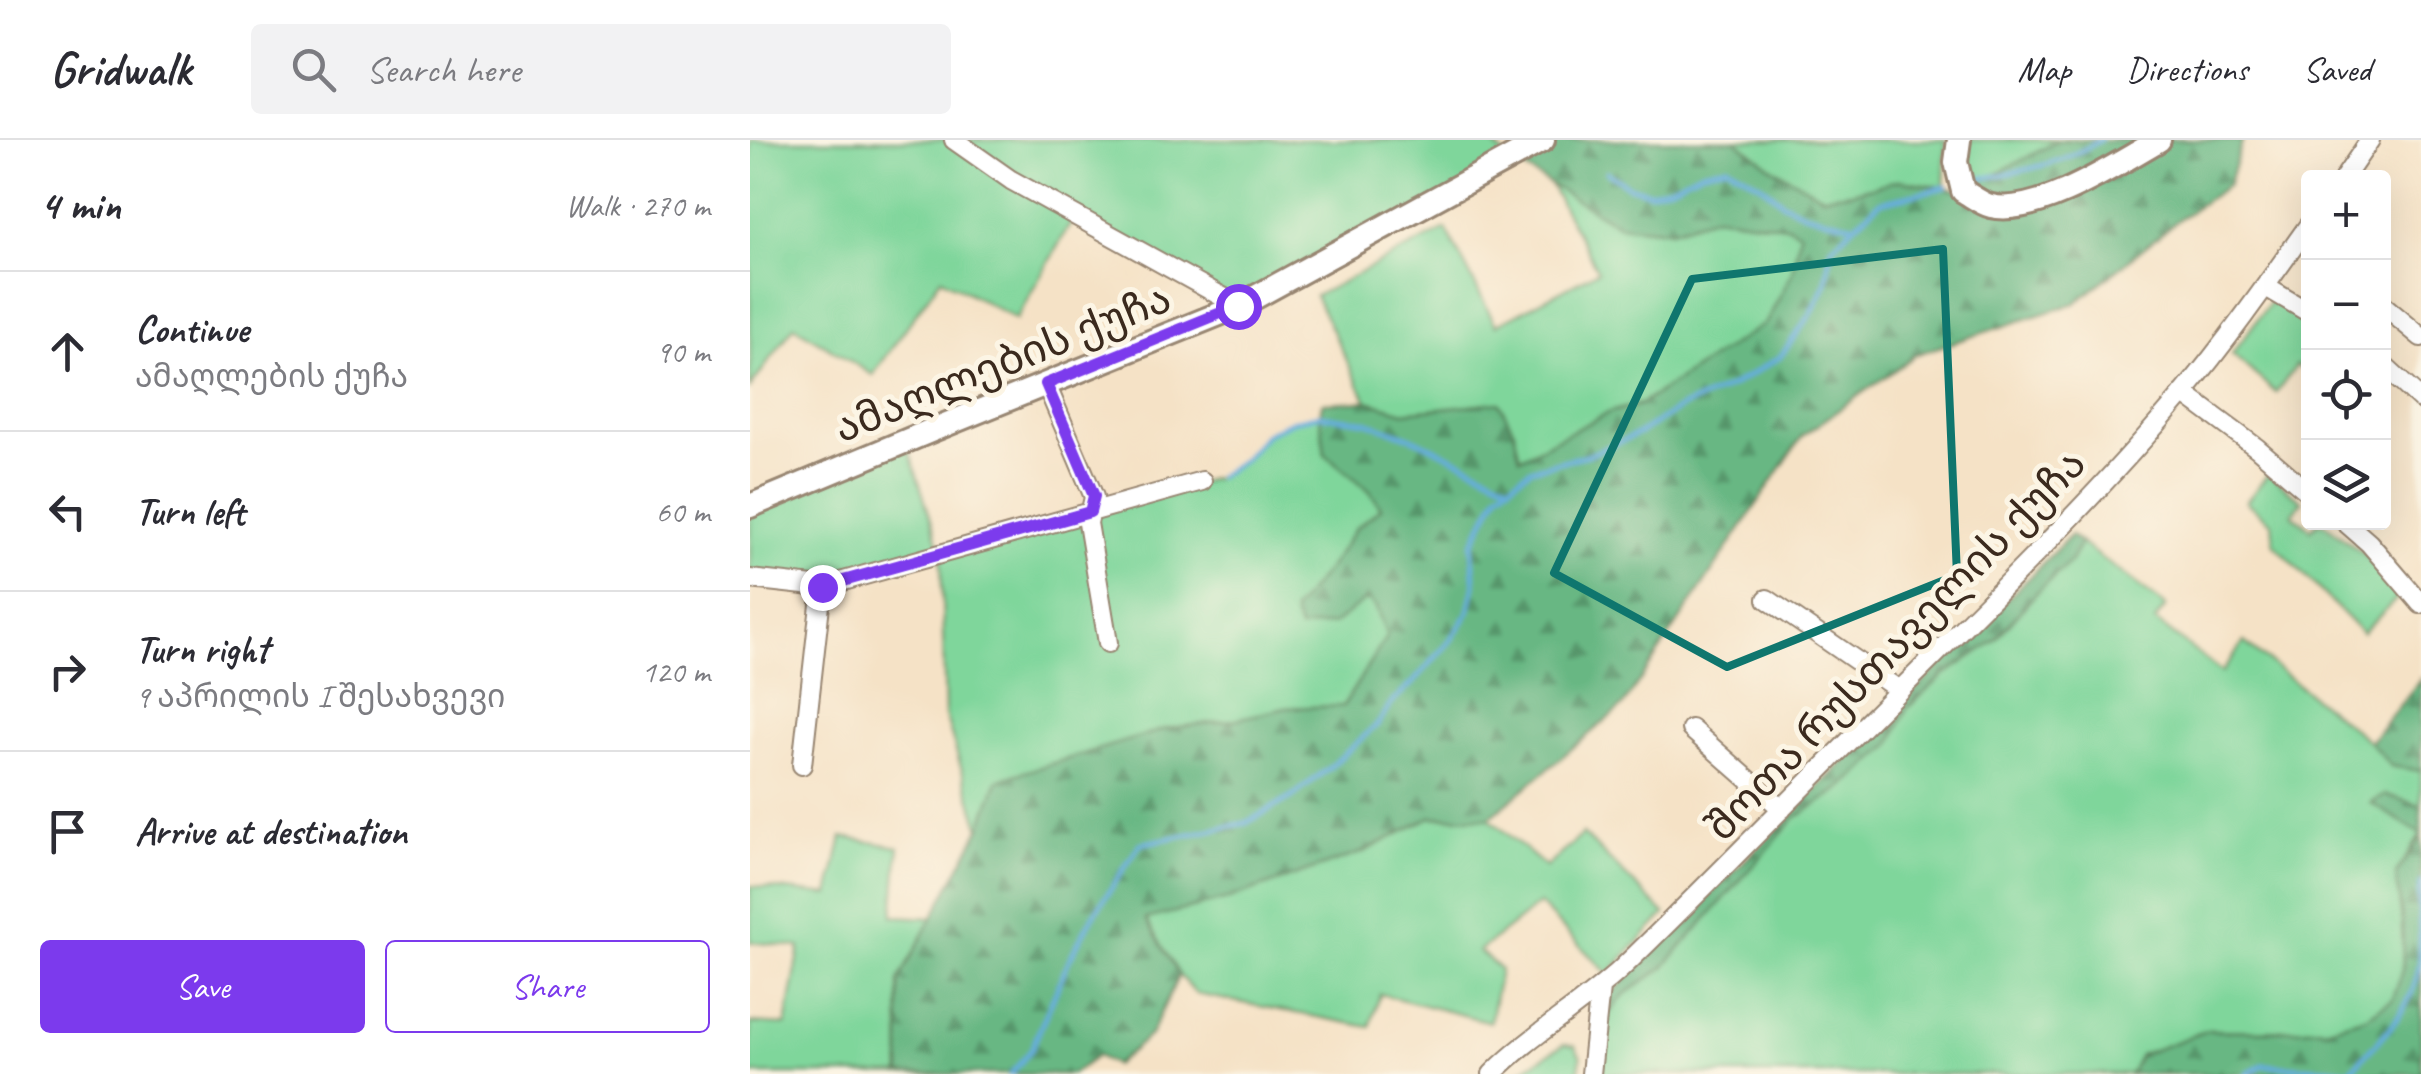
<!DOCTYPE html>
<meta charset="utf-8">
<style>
body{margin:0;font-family:Caveat,"Noto Sans Georgian",sans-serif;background:#f2f2f3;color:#2b2b33}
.controls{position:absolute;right:30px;top:30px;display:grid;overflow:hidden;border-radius:10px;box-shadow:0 10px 40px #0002}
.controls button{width:90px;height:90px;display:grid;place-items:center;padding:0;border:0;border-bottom:2px solid #e1e1e2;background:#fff;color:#2b2b33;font:50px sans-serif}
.stop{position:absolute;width:30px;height:30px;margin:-22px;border:8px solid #7c3aed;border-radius:50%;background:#fff}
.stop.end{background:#7c3aed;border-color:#fff;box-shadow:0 2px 10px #0008}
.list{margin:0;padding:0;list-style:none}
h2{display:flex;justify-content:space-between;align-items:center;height:130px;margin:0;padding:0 40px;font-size:42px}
h2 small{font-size:32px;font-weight:400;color:#7c7c81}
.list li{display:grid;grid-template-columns:65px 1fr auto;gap:30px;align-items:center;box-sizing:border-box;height:160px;padding:0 40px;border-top:2px solid #e1e1e2}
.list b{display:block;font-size:38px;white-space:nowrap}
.list p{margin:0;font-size:32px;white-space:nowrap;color:#7c7c81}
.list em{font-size:32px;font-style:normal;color:#7c7c81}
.actions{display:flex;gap:20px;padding:30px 40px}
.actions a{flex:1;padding:22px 0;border:2px solid #7c3aed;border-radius:10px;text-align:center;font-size:35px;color:#7c3aed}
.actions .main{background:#7c3aed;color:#fff}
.icon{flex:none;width:55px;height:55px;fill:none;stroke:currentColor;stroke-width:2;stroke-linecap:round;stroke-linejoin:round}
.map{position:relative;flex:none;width:1671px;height:934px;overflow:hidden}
header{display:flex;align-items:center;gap:60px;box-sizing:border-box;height:140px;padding:0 50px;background:#fff;border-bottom:2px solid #e1e1e2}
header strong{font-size:48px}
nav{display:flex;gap:55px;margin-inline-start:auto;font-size:35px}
.search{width:700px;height:90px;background:#f2f2f3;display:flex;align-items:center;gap:25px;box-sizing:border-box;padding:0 35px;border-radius:10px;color:#7c7c81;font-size:38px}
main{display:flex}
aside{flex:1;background:#fff}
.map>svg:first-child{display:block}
.green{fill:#7fd69b;stroke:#5d805c;stroke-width:2.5}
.forest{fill:url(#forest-firs);stroke:#517050;stroke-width:2.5}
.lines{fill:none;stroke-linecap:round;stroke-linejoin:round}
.stream{stroke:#66addc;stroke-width:5}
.minor-casing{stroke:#988672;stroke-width:22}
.tertiary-casing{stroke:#988672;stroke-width:28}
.minor{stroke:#fff;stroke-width:18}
.tertiary{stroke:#fff;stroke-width:22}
.route{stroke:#7c3aed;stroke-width:12}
.marked{fill:none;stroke:#0f766e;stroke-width:8;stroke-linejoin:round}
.labels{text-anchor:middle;stroke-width:10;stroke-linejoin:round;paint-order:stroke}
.street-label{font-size:42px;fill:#3b2a1e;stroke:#fcf5e5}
</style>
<header>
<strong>Gridwalk</strong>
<div class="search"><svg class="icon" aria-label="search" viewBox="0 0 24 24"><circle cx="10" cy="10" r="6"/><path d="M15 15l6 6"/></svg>Search here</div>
<nav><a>Map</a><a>Directions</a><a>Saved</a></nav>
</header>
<main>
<aside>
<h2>4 min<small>Walk · 270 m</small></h2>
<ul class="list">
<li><svg class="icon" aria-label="ahead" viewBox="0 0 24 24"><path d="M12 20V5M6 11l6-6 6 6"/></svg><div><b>Continue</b><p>ამაღლების ქუჩა</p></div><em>90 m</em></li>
<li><svg class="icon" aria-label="left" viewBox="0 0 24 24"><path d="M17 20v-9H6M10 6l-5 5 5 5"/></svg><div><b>Turn left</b></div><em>60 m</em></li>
<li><svg class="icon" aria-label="right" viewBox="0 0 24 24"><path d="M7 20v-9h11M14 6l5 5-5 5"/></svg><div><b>Turn right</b><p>9 აპრილის I შესახვევი</p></div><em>120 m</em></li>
<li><svg class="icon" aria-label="arrive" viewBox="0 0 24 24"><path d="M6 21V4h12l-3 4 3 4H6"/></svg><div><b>Arrive at destination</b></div></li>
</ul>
<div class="actions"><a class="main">Save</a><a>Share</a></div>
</aside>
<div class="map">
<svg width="1671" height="934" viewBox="0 0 1671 934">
<defs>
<pattern id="forest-firs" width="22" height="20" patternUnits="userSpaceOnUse" patternTransform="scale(2.5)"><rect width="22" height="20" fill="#67b783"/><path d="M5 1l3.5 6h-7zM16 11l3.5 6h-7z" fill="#56956b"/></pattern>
</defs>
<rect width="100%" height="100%" fill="#fcf5e5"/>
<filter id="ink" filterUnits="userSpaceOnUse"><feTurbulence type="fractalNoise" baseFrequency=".01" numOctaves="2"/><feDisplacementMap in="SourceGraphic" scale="20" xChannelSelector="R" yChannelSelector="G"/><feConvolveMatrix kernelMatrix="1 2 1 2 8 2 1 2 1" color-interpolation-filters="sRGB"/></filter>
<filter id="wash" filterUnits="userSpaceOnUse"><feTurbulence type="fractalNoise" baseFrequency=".0048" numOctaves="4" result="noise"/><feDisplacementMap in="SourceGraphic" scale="40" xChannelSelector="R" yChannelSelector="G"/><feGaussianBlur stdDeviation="2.25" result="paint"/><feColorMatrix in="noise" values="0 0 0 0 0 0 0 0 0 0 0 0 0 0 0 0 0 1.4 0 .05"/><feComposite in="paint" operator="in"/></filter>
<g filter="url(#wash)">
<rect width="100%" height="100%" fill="#f5e2c6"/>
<path class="green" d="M 0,0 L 738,0 L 760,20 L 489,166 L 325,76 L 266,179 L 191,138 L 123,235 L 44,186 L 0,248 Z
M 985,0 L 1196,0 L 1194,47 L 1148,40 L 1103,52 L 1072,56 L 1021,27 Z
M 1214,0 L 1310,0 L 1219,48 Z
M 800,44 L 868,85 L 921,90 L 965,76 L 1038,86 L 1050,93 L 1042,133 L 1016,183 L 891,264 L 860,272 L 769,318 L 764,291 L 749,262 L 654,272 L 617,261 L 565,156 L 696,89 L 746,185 L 848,131 Z
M 1523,158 L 1558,179 L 1558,233 L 1547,225 L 1526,253 L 1482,214 Z
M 570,275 L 575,314 L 620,351 L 631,368 L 606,388 L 580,426 L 626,467 L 637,496 L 593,566 L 536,568 L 320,619 L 248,640 L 230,689 L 195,575 L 191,414 L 72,447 L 0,439 L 0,366 L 156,301 L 192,414 L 468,337 L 495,318 L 516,294 L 542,281 Z
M 1518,334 L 1552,361 L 1542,374 L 1561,389 L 1567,383 L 1574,383 L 1614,414 L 1653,453 L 1612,493 L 1524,404 L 1522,383 L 1496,362 Z
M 1331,403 L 1416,466 L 1405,481 L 1472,532 L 1494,502 L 1620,602 L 1641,626 L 1671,631 L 1671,666 L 1636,655 L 1622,662 L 1671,694 L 1646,734 L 1652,781 L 1653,831 L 1644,859 L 1616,877 L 1579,888 L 1511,891 L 1458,890 L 1390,915 L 1380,934 L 848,934 L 855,878 L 874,855 L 913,828 L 1045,678 L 1090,649 L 1140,606 L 1157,568 L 1193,536 L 1244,501 L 1287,452 L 1320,422 Z
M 681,677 L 739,678 L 796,727 L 833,694 L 915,774 L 858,834 L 789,764 L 729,811 L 750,829 L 740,882 L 630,854 L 620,887 L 446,854 L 429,835 L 395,779 L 478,759 L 613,712 Z
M 92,697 L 149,707 L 143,776 L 184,778 L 149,841 L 151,931 L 149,934 L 0,934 L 0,883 L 36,885 L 50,807 L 0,802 L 0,746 L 79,755 Z
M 814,904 L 825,906 L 831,917 L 828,934 L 767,934 Z"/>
<path class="forest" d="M 793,0 L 985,0 L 1021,27 L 1072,56 L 1103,52 L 1148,40 L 1213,51 L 1260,67 L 1409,0 L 1493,0 L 1478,45 L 1428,80 L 1326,163 L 1167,214 L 1052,296 L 873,566 L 739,678 L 681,677 L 613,712 L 478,759 L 396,779 L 429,835 L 400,895 L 365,925 L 347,916 L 322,934 L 149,934 L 151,930 L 149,840 L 230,689 L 248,640 L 415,589 L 482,580 L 536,568 L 593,566 L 637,496 L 626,467 L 616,459 L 584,484 L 549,489 L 543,471 L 580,426 L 606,388 L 631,368 L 620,351 L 575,314 L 570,275 L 572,263 L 617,261 L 654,272 L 749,262 L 764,291 L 770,318 L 860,272 L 891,264 L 1016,183 L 1042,133 L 1050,93 L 1038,86 L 965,76 L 921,90 L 868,85 L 760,20 Z
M 1310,0 L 1402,0 L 1313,47 L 1251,59 L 1219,48 Z
M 1321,395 L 1331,403 L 1320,422 L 1287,452 L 1244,501 L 1193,536 L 1157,568 L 1140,606 L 1090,649 L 1045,678 L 913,828 L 874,855 L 855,878 L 862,853 Z
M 1671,539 L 1671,631 L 1641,626 L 1620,602 Z
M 1636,655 L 1671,666 L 1671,694 L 1621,663 Z
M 1671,696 L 1671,934 L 1380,934 L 1390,915 L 1458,890 L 1511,891 L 1579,888 L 1616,877 L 1643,859 L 1653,830 L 1652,781 L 1646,734 Z"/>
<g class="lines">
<path class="stream" d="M 857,32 L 878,46 L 899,52 L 924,45 L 952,31 L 978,26 L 1013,46 L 1033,63 L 1054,73 L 1103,85
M 1230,39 C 1271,31 1315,24 1350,0
M 468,337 L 495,318 L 516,294 L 542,281 L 570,275 L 617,282 L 665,299 L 760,345
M 261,934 L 281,910 L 319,820 L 340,781 L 390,704 L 496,683 L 542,657 L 580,627 L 628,584 L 643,561 L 662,544 L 701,500 L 719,472 L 725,444 L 722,405 L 749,352 L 781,329 L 841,314 L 888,294 L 932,267 L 982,246 L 1030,217 L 1061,174 L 1076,143 L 1081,107 L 1130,62 L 1196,47
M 1497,934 L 1513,925 L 1600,930 C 1632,899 1668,864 1670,817 C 1671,796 1669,774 1669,753 L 1671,743"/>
</g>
</g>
<g filter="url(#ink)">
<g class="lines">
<g class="minor-casing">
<path id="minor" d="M 204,0 L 261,40 L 489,166
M 1594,38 L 1620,0
M 1516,147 L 1558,172
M 1634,166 L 1671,197
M 1634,226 L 1671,260
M 296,244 L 344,357 L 338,383 L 358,503
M 1433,253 L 1507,308 L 1558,352
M 1595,382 L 1619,403 L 1671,464
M 0,439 L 72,447 L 452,341
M 1017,459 L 1149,550
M 941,589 L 1032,669
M 52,625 L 72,447
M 742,934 C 781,895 830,867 871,829 C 949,754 1024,676 1101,599 C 1213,486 1329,377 1431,256 C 1477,201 1517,144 1558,86
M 841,934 L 850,848"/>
</g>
<g class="tertiary-casing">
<path id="tertiary" d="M 1209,0 L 1206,22 L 1213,51 C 1222,56 1232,64 1241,66 C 1287,77 1369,23 1409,0
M 0,366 L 180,291 L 489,166 L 793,0"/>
</g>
<use href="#minor" class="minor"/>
<use href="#tertiary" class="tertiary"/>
</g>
</g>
<g class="lines" filter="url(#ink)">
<path class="route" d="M 72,447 L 340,372 L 344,356 L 296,244 L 488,166"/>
</g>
<path class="marked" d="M 1193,109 L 1207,435 L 977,527 L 804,433 L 942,139 Z"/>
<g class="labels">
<g class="street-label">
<text transform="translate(252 222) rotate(-22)" y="15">ამაღლების ქუჩა</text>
<text transform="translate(1145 504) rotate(-46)" y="15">შოთა რუსთაველის ქუჩა</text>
</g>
</g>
</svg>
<div class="controls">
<button>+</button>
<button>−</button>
<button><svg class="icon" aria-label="locate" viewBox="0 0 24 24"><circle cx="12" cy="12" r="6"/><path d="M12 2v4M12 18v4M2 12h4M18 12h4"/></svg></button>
<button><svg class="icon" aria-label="layers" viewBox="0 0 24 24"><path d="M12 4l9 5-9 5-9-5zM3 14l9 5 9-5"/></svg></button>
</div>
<div class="stop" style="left:488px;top:166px"></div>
<div class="stop end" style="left:72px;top:447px"></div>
</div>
</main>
